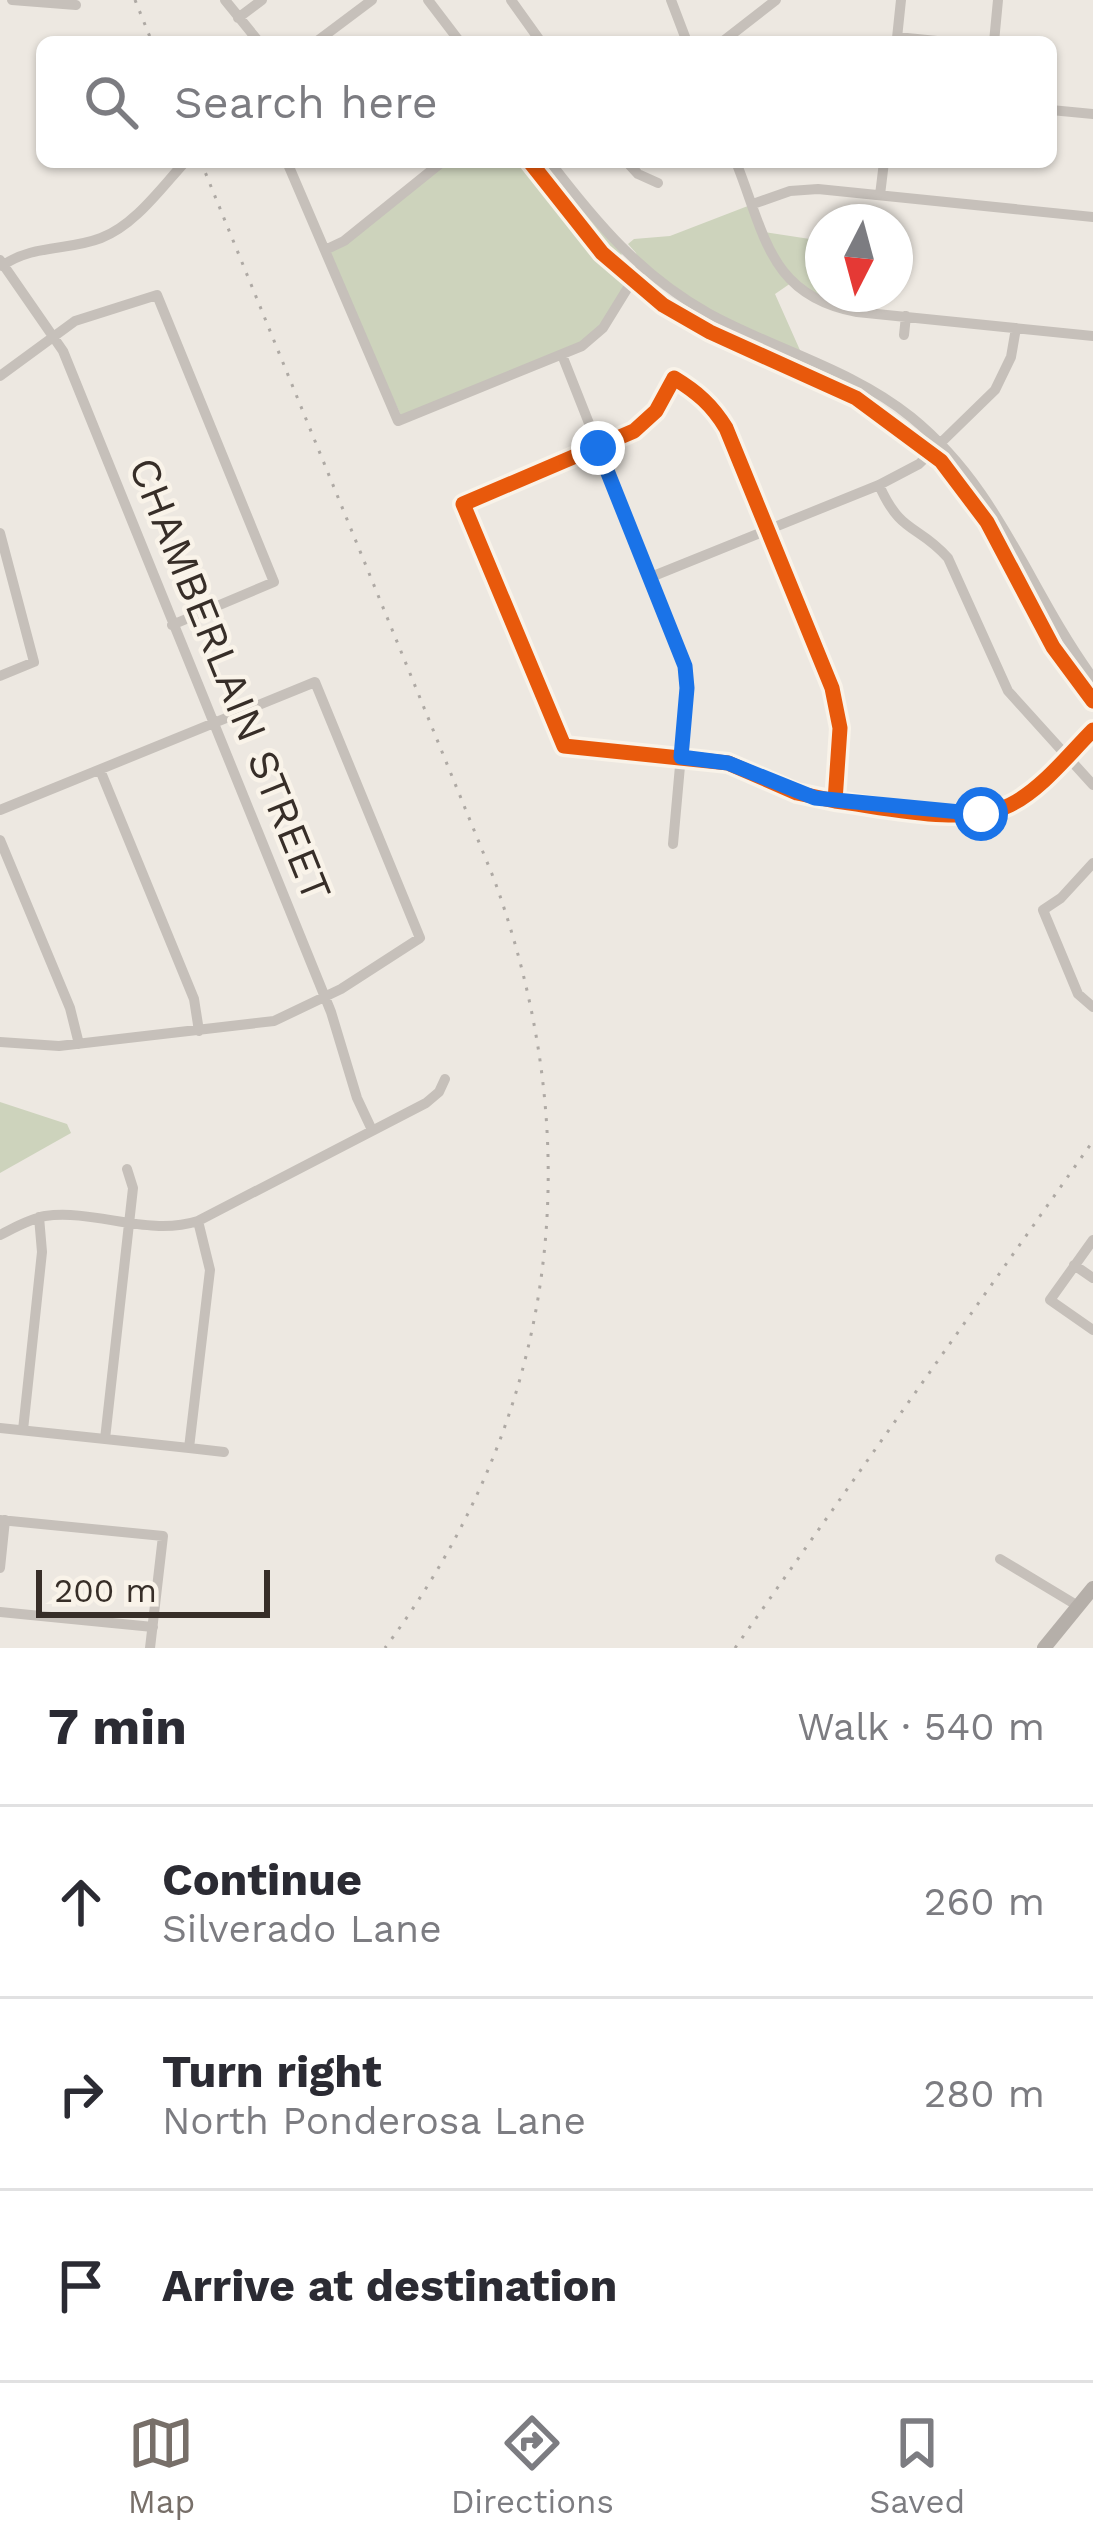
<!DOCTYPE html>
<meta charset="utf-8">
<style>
body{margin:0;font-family:"Work Sans",sans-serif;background:#f2f2f3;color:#2b2b33}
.compass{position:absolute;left:805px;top:204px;width:108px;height:108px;border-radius:50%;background:#fff;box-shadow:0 3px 9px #0004;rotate:186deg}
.scale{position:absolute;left:36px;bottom:30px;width:234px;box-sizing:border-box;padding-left:12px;border:6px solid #372e28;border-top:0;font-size:33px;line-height:42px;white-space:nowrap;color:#372e28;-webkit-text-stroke:9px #f9f3e9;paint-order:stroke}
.stop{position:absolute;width:36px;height:36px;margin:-27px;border:9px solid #1a73e8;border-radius:50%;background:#fff}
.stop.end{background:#1a73e8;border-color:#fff;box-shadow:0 3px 12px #0008}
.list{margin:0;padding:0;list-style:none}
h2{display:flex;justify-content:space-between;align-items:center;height:156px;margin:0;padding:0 48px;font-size:51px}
h2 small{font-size:39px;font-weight:400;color:#7c7c81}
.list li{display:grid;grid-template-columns:78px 1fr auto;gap:36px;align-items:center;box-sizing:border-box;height:192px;padding:0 48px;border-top:3px solid #e1e1e2}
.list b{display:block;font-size:45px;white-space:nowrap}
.list p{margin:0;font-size:39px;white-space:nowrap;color:#7c7c81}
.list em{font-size:39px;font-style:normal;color:#7c7c81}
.icon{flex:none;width:66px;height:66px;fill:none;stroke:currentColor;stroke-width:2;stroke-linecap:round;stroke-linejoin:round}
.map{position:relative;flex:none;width:1093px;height:1648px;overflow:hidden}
.search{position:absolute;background:#fff;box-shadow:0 3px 9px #0004;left:36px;right:36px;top:36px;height:132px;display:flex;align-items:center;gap:30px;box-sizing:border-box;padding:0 42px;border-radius:18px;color:#7c7c81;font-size:45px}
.sheet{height:732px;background:#fff}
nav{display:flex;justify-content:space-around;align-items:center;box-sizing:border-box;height:168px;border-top:3px solid #e1e1e2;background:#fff;font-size:33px;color:#7c7c81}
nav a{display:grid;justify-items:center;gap:6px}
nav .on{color:#776f69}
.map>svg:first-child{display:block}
.green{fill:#cdd3bc}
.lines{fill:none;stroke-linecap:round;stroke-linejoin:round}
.minor{stroke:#c6c0ba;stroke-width:10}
.major{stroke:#b5afa9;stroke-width:14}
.rail{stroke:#aea9a4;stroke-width:3;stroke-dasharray:3 9;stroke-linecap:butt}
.cycleway-casing{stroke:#f9f3e9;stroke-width:22}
.cycleway{stroke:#e8590c;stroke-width:15}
.route{stroke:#1a73e8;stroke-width:15}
.labels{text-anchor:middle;stroke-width:9;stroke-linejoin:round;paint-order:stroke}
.street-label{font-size:42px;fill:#372e28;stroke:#f9f3e9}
</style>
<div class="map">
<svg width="1093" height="1648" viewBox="0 0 1093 1648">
<rect width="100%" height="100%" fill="#ede8e1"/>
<path class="green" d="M 442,162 L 550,162 L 622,251 L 620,264 L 631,279 L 595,338 L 404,422 L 325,250 Z
M 753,204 L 764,232 L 823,241 L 824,305 L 791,283 L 775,294 L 803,357 L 710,314 L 640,268 L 636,253 L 628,244 L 634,239 L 670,236 Z
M 0,1102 L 67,1124 L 71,1133 L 0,1173 Z"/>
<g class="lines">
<path class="minor" d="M 12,0 L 76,5
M 225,0 L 259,42
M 428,0 L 460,42
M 511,0 L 541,42
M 671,0 L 687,42
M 238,18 L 262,0
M 897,37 L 947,42
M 897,38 L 901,0
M 316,42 L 372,0
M 722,42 L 776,0
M 994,42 L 998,0
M 1051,110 L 1093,114
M 287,162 L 398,421 L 582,346 L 603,328 L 640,268
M 550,162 C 596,222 640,275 708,313 C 773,349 852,369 911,417 C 1000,489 1028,589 1093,678
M 627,162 L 638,174 L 658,183
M 736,162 C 765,234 769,296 857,312 L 1093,336
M 880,195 L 884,162
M 753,204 L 790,191 L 818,189 L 1093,217
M 325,250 L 344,241 L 442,162
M 0,260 L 63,351 L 331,1012 L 357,1098 L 372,1130
M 2,266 C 33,244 68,251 101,238 C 135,225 161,188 185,162
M 904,335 L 906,316
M 562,355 L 685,666 L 687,688 L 673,844
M 0,376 L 75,321 L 157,295 L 274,582 L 172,625
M 879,485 C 901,535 918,524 948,558 L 1008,691 L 1093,785
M 0,533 L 34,662 L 0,676
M 651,577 L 879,485 L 919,464 L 995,390 L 1011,357 L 1016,328
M 100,770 L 194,999 L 199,1031
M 835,801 L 840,728 L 832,688 L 726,428 C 712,405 697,392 674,378 L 656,411 L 634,431 L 463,504 L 564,746 L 728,763 L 797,793 L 835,801 C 884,807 965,827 1010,805 C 1042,789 1068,755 1093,730
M 0,810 L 315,682 L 420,938 L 341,989 L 274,1021 L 59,1046 L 0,1042
M 0,840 L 70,1008 L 79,1044
M 1093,863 L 1061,898 L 1043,910 L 1078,994 L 1093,1007
M 0,1235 C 14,1228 29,1219 45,1216 C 96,1209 147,1237 198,1221 L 426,1103 L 439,1092 L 445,1079
M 1093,1240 L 1050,1300 L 1093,1330
M 1074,1265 L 1093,1278
M 0,1428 L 105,1439 L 133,1188 L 127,1169
M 23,1430 L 42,1252 L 39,1217
M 105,1439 L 189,1448 L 210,1270 L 198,1221
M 189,1448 L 224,1452
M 0,1520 L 163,1536 L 150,1648
M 1000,1559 L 1078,1606
M 0,1568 L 5,1520
M 0,1612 L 153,1627"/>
<path class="major" d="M 1044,1648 L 1093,1588"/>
<path class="rail" d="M 135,0 L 152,42
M 201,162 L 494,879 C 592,1149 558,1416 385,1648
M 735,1648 L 1093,1141"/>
<g class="cycleway-casing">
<path id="cycleway" d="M 530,162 L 602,253 L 663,305 L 710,332 L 856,398 L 941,461 L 987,522 L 1053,647 L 1093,701
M 835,801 L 840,728 L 832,688 L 726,428 C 712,405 697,392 674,378 L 656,411 L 634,431 L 463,504 L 564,746 L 728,763 L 797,793 L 835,801 C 884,807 965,827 1010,805 C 1042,789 1068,755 1093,730"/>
</g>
<use href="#cycleway" class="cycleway"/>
</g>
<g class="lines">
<path class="route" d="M 598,448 L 685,666 L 687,688 L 681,757 L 728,763 L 815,798 L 981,814"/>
</g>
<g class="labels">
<g class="street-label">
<text transform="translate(231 679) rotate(68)" y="15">CHAMBERLAIN STREET</text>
</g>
</g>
</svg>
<svg class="compass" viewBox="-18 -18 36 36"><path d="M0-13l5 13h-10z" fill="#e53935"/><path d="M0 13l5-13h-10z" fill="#7c7c81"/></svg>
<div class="scale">200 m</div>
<div class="stop" style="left:981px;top:814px"></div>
<div class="stop end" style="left:598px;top:448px"></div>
<div class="search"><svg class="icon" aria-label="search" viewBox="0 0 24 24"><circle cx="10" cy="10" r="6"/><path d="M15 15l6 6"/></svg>Search here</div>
</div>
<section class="sheet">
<h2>7 min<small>Walk · 540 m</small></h2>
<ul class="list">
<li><svg class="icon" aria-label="ahead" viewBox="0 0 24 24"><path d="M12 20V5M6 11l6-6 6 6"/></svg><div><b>Continue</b><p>Silverado Lane</p></div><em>260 m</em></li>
<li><svg class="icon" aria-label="right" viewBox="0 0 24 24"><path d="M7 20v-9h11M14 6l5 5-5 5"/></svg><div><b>Turn right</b><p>North Ponderosa Lane</p></div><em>280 m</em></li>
<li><svg class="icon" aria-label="arrive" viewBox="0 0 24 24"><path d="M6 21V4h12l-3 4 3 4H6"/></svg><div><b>Arrive at destination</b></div></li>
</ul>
</section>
<nav>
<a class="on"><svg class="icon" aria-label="map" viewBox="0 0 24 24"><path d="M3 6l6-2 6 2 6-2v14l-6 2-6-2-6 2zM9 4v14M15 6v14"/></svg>Map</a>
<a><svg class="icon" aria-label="directions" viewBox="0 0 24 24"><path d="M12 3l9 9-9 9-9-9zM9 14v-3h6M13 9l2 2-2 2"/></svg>Directions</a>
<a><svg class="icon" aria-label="saved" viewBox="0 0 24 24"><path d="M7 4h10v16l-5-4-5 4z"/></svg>Saved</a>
</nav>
